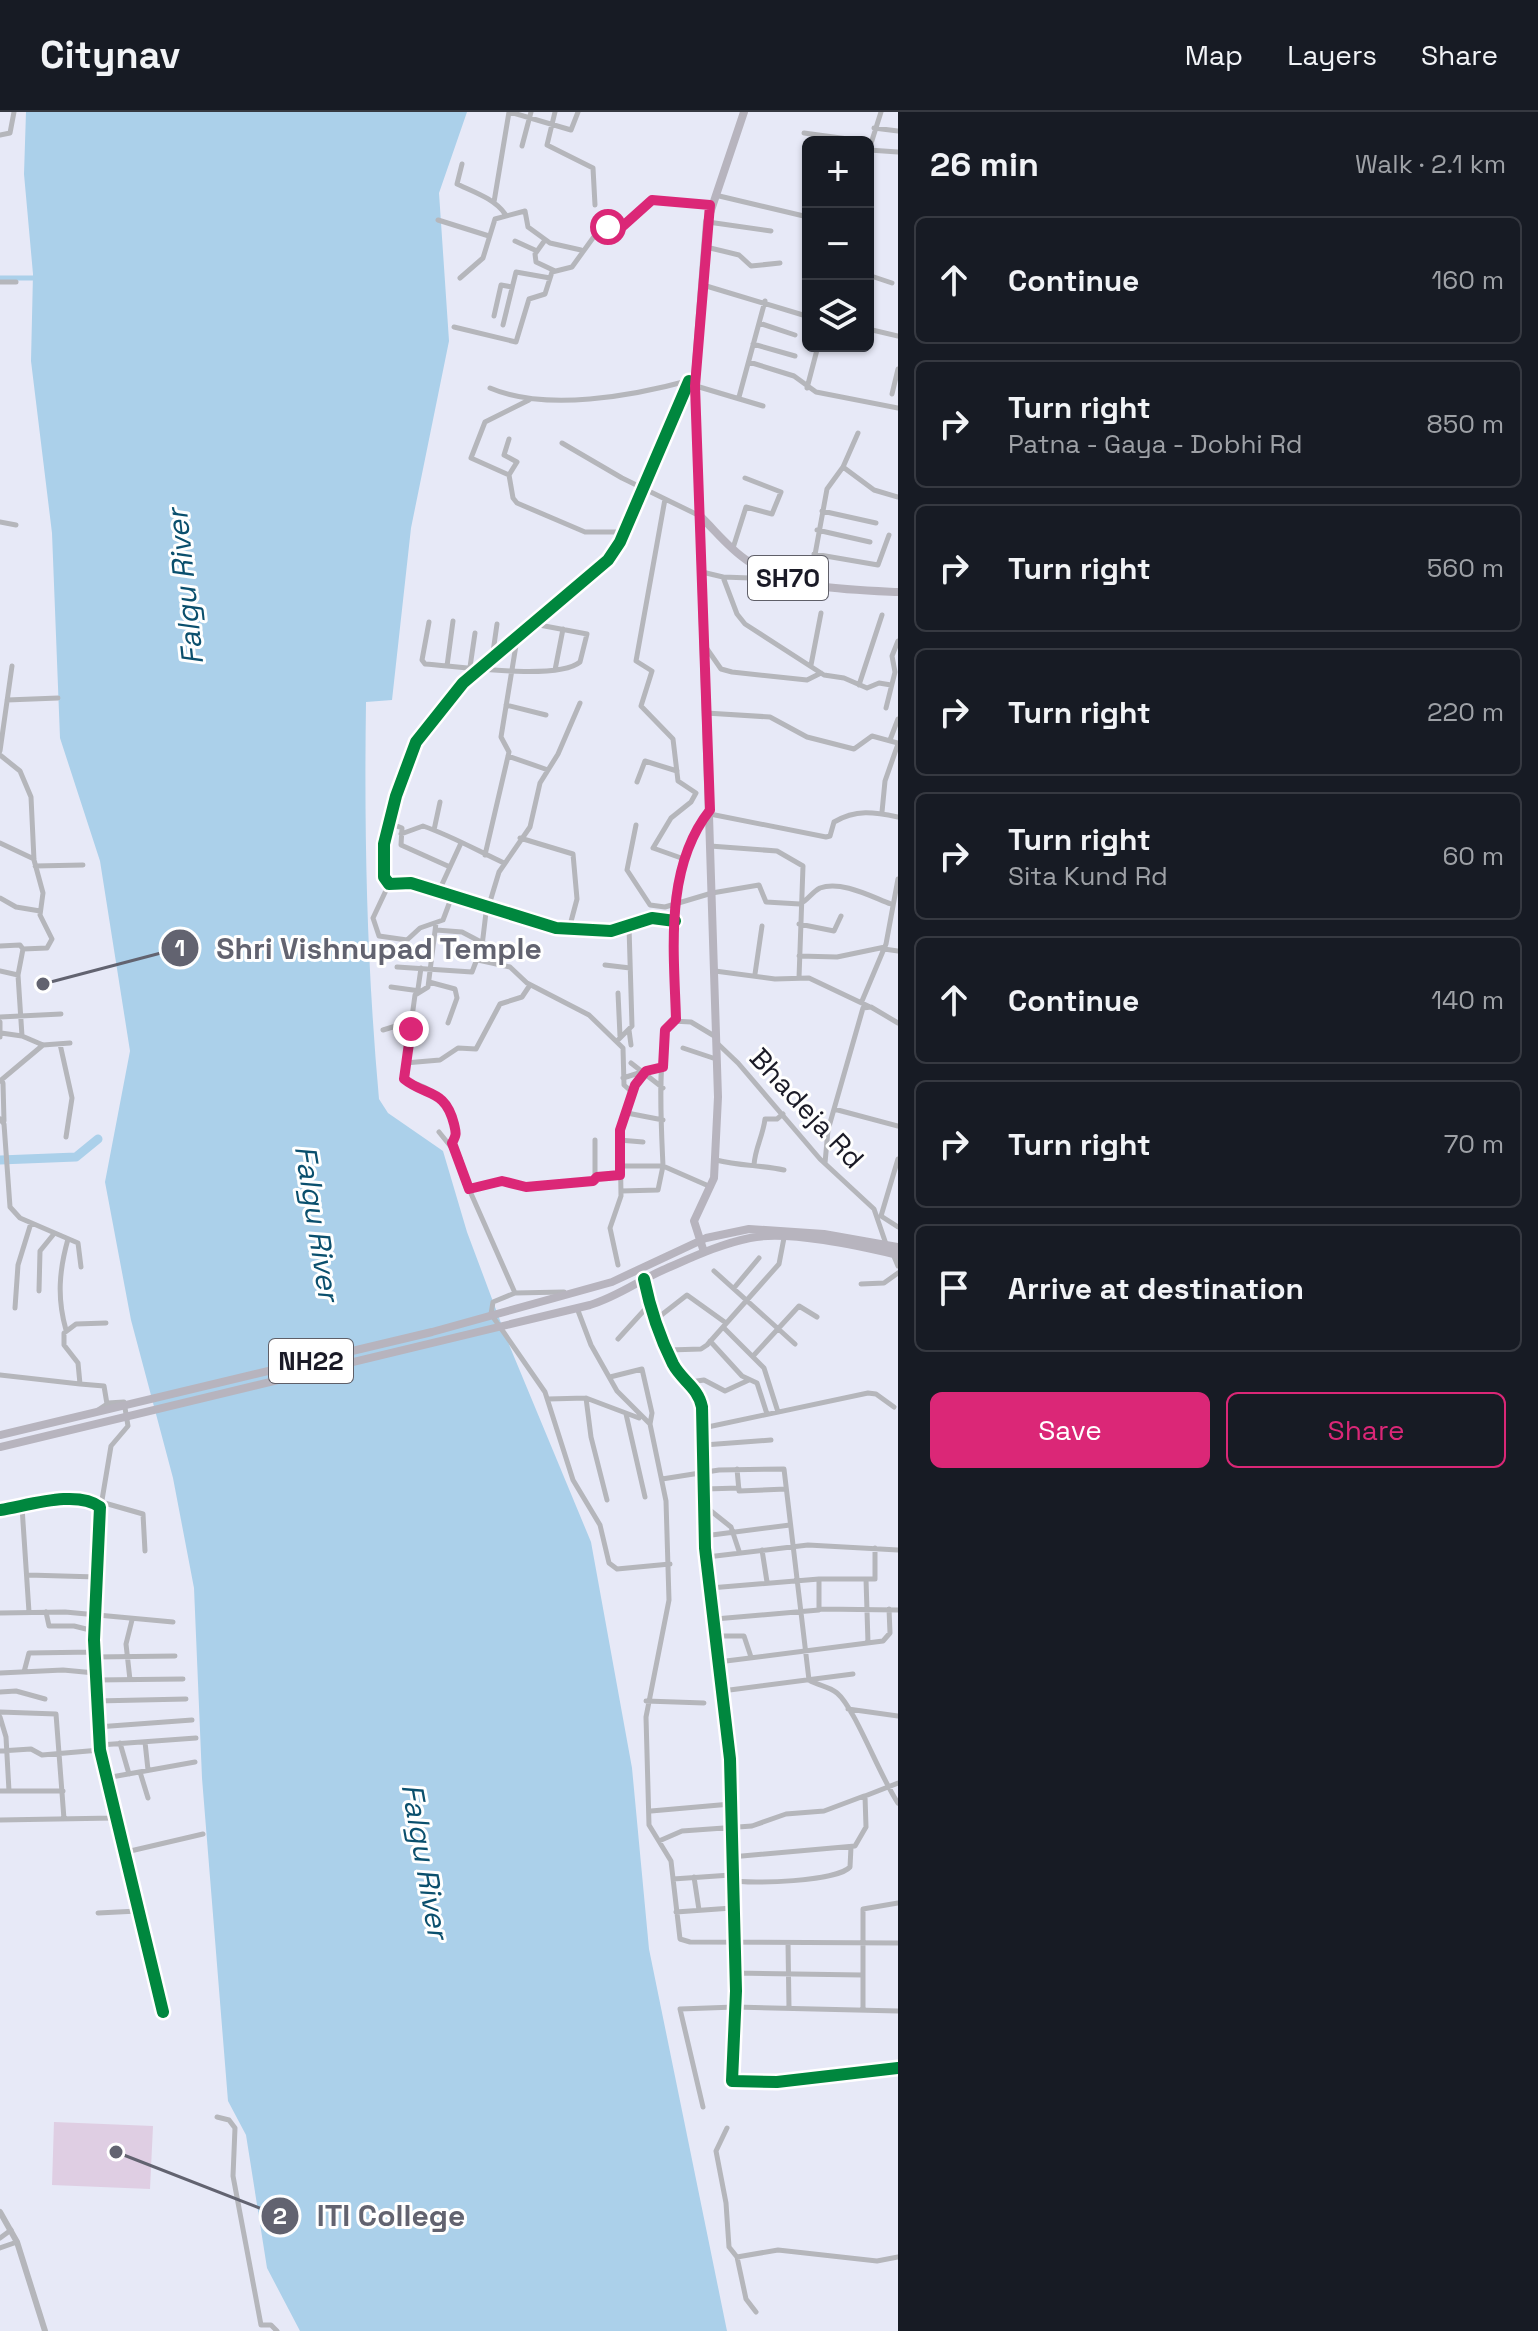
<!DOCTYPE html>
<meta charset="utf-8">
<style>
body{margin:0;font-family:"Space Grotesk",sans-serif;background:#20242c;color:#f1f3f6}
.controls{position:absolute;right:24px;top:24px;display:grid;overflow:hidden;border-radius:12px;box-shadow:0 2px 6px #0004}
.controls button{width:72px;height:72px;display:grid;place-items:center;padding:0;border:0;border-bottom:2px solid #363941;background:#171b24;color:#f1f3f6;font:40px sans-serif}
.stop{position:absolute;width:24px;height:24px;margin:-18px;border:6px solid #db2777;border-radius:50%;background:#fff}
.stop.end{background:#db2777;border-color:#fff;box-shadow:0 2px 8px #0008}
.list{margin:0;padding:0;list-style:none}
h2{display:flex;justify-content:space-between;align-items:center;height:104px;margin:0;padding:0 32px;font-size:34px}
h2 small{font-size:26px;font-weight:400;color:#9ea1a6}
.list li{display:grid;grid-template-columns:52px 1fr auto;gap:24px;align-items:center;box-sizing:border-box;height:128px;margin:0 16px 16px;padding:0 16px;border:2px solid #363941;border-radius:12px}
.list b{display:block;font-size:30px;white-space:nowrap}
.list p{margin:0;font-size:26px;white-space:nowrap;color:#9ea1a6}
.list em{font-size:26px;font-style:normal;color:#9ea1a6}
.actions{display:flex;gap:16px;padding:24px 32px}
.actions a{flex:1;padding:18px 0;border:2px solid #db2777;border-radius:12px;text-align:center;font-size:28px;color:#db2777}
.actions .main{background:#db2777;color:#fff}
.icon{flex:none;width:44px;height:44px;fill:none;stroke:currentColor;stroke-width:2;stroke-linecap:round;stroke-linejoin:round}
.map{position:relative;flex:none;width:898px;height:2219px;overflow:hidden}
header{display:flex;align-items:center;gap:48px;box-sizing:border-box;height:112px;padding:0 40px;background:#171b24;border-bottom:2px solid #363941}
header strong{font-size:38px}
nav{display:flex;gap:44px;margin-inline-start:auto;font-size:28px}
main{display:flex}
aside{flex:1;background:#171b24}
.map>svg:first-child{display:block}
.green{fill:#dfcee3}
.water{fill:#abd0ea}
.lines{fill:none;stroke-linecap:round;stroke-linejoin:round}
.canal{stroke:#abd0ea;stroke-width:5}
.river{stroke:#abd0ea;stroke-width:9}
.minor{stroke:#b5b6bb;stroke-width:5}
.tertiary{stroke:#b5b6bb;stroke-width:6}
.primary{stroke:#b7b4be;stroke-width:8}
.cycleway-casing{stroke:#fff;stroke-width:17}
.cycleway{stroke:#00873e;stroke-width:12}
.route{stroke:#db2777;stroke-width:10}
.labels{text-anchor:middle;stroke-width:6;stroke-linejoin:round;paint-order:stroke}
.shield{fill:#fff;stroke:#5f5f68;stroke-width:2}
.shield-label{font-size:26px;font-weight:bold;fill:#1b1b27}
.street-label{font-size:28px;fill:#1b1b27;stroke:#fff}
.water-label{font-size:30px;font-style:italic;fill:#0a4f6d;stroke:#fff}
.leader{fill:none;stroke:#626370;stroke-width:3}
.callout-dot{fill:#626370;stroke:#fff;stroke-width:3}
.mark-label{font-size:24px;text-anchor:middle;font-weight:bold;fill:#fff}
.callout-label{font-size:30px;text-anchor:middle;font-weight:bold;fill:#626370;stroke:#fff;stroke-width:6;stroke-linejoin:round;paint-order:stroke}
</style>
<header>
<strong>Citynav</strong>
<nav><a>Map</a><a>Layers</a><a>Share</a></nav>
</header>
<main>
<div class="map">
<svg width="898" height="2219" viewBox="0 0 898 2219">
<rect width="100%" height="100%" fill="#e7e9f7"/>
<path class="green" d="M 54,2010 L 153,2014 L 150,2077 L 52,2073 Z"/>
<path class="water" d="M 26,0 L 467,0 L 439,81 L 449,229 L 411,416 L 392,588 L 366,590 C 364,724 367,855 379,987 L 388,1001 L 443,1039 L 467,1120 L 510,1235 L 591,1430 L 632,1656 L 649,1837 L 727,2219 L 300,2219 L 267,2156 L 246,2023 L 228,1989 L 202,1666 L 194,1476 L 173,1366 L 131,1208 L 105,1070 L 130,939 L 100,749 L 60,626 L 52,421 L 31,249 L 33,162 L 24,62 Z"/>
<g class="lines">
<path class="canal" d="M 0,166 L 33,166"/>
<path class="river" d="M 0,1048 L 76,1045 L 98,1027"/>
<path class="minor" d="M 510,0 L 571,18 L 578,0
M 555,0 L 547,33 L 593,56 L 595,93
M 874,16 L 898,19
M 804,21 L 870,30
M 0,23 L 10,21 L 14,0
M 522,34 L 531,0
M 869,38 L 898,40
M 868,41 L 881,0
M 462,52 L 457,72 C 474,80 495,87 505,102
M 715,83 L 808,105
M 494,90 L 509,0
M 438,108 L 489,124
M 708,110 L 771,119
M 545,128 L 535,142 L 536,150 L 553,158
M 515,129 L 537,139
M 706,135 L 739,143 L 751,154 L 780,151
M 868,163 L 892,171
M 460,166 L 483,146 L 495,107 L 525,99 L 528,115 L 550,131 L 581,138
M 0,170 L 16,170
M 703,173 L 803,203
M 494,204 L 501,173 L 512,175
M 759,211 L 795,223
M 503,213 L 516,160 L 550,166
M 454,215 L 516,230 L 529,187 L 545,182 L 552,160 L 572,155 L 598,119 L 623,114 L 652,88 L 710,93
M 868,217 L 898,224
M 753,232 L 795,244
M 749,250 L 794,264 L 816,280 L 898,296
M 696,274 L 763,294
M 490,276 C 546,300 633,284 691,268
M 807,276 L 818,234
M 892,282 L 898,257
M 739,285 L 765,189
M 529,288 L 485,310 L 471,346 L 509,363 L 513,386 L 517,391 L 585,420 L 625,420
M 509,327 L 504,343 L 517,350 L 509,363
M 562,331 L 622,366 L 698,403
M 843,355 L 874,378 L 898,385
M 665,387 L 636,549 L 652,559 L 641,594 L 673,627 L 678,669 L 696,681 L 691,690 L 671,706 L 653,736 L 684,747
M 822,399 L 876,411
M 0,410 L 16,413
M 817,418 L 870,430
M 733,436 L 746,395 L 772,402 L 781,380 L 745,366
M 814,442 L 878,453 L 889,423
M 702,460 L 723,465 L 737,502 L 745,512 L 824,563 L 844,566 L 867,576 L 879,571 L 891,573
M 723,465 L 750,466 L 766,461
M 810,470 L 827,377 L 843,355 L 858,321
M 429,510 L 422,548 L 425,552 C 457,554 557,569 580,550 L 587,522 L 534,512
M 705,534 L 721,557 L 732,560 L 807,568 L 821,561
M 492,547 L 497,512
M 811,553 L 821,501
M 447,554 L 453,509
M 470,555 L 475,521
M 555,558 L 563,517
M 859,573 L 882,503
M 7,588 L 58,586
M 506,593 L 546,603
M 886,596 L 895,560 L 892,544 L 898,529
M 706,601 L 770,605 L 807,625 L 854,637 L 872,624 L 898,631
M 890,628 L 898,607
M 0,639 L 12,554
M 0,643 L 20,659 L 31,685 L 34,748 L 43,781 L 40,803 L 52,827 L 47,836 L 23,837 L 18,863
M 508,644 L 548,658
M 637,670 L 645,649 L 677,659
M 882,700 L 885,669 L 898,632
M 710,702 L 826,725 L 830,724 L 834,710 C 856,697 874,700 898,705
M 389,711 L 402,716 L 401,733 L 450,755
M 636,713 L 627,758 L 650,793 L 665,795 L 712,781 L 759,773 L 766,790 L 800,792 C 808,788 812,780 820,776 C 841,768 872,785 891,792
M 434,718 L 440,690
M 401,722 L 423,714 C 452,724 476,738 504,751
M 520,726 L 573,742 L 577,787 L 569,817
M 0,731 L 34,747
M 710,734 L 777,739 L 803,754 L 799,866
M 485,743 L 509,640 L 501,625 L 517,527
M 35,754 L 83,753
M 389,772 L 373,806 L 379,824 L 407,828 L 420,816 L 443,808 L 452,784
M 438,781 L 461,731
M 0,786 L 16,795 L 40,799
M 489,793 L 499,760 L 530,715 L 540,671 L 558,642 L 580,591
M 675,809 L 652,806 L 611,819 L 556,816 L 411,771 L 389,772 L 384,765 L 384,732 L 396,684 L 416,630 L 463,571 L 608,448 L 620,430 L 689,269
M 436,811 L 428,875 L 415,883 L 404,964 L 407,970 C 432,974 453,992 456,1017 C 457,1025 452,1029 454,1037
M 799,812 L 834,819 L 841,804
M 436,818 L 462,820 L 483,831
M 0,834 L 20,833 L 23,837
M 884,837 L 898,839
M 799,844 L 837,845 L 885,835
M 478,848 L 510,855 L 527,871 L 589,903 L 623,936 L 624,973 L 633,981
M 605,853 L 630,856
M 397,855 L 472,860 L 482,834 L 487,792
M 0,859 L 18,863 L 22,924 L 43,933 L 70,931
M 715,859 L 775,867 L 809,866 L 868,894
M 755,862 L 762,814
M 429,870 L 455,877 L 457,886 L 448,911
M 391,875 L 420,879
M 418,877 L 421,856
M 618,881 L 620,924
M 862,889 L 886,832 L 898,767
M 0,905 L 61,902
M 676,907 C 673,840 664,757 709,700
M 0,910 L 0,925
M 383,918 L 412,909
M 629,918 L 631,933
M 1,921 L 22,924
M 617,929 L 632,914 L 629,815
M 60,932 L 72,986 L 66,1025
M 718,932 L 738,951 L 820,1047 L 874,1097 L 886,1132
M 683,936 L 716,947
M 405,951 L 440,948 L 458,936 L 476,937 L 500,892 L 522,885 L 530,873
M 631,951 L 663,976
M 623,966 L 642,960
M 0,969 L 43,933
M 3,971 L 4,1009
M 834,997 L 898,1014
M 627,1001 L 663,1008
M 0,1007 L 4,1012 L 10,1095 L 20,1106 L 78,1131 L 81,1155
M 439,1020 L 460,1046 L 469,1077 L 515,1181
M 619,1028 L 643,1030
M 716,1048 C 739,1054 761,1053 784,1058
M 825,1051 L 828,1018 L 863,896 L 871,895 L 898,911
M 754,1053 C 755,1036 763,1024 765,1007 L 777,1007 L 783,1002
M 620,1054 L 663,1054 L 658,1078 L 621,1079
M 597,1065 L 620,1063
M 711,1075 L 663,1054 C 662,1028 655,924 672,909 L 691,910 L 716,925
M 469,1077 L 502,1069 L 526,1075 L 595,1069 L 595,1028
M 881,1104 L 898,1047
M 881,1104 L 898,1115
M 893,1142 L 898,1154
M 618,1153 L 610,1116 L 621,1084 L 620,1018 L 637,969 L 649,957 L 663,955
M 714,1159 L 795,1232
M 644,1167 C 650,1196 660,1226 673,1252 C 682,1269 698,1275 702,1295 L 705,1436 L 730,1647 L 736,1879 L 732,1969 L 777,1970 L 898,1956
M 861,1172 L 884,1171 L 898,1161
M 734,1176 L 759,1146
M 39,1179 L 40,1139 L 53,1123
M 564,1180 L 515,1181 L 493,1190 L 491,1202 L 545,1280 L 573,1368 L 600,1413 L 609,1451 L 617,1457 L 670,1452
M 15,1196 L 18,1153 L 31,1111
M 577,1196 L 591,1233 L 617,1279 L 650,1312 L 666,1389 L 669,1488 L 646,1605 L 649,1713 L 671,1749 L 680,1827 L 690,1830 L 898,1831
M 655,1208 L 687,1183 L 726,1211
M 723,1215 L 764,1256 L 778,1300
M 66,1218 C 57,1186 59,1159 68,1127
M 618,1227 L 648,1194
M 710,1229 L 742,1264 L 757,1271 L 767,1302
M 669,1238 L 701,1237 L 707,1233 L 779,1152 L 784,1126
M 754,1243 L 799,1194 L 817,1205
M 0,1263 L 80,1272
M 610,1265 L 642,1257 L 652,1301 L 650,1312
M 690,1270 L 704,1268 L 725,1279 L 749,1268
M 586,1286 L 591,1325 L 607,1388
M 548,1287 L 586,1286 L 639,1306
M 98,1298 L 107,1292 L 104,1274 L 80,1272 L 78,1251 L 64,1233 L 64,1221 L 76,1212 L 106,1211
M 626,1302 L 645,1385
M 703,1316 L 868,1281 L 876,1282 L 894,1295
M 704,1333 L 771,1328
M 737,1357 L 739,1379 L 786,1377
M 662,1367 L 719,1358 L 784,1357 L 809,1568 C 819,1574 829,1574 837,1581 C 855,1596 880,1665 898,1691
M 705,1377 L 739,1376
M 101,1390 L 143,1402 L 145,1439
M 101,1394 L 111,1334 L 128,1314 L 124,1290 L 108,1291
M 22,1395 L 29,1500
M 706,1395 L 731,1415 L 739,1439
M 0,1398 C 27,1394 77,1377 100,1395 L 94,1528 L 100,1638 L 163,1900
M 704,1424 L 790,1413
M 762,1438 L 767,1470
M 707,1445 L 808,1433 L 898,1438
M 28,1463 L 97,1465
M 866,1467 L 868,1531
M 710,1476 L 819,1467 L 875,1467 L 875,1436
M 820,1497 L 898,1498
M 46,1500 L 49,1514 L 74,1514 L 94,1519
M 0,1501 L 65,1500 L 173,1510
M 715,1507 L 819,1498 L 819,1467
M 716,1524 L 744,1524 L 751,1545
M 94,1545 L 175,1544
M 718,1550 L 883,1529 L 890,1521 L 889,1497
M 24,1560 L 29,1541 L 94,1540
M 0,1561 L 63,1558 L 95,1561
M 95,1568 L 183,1567
M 130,1568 L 126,1532 L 132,1508
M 722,1579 L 853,1562
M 0,1580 L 16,1579 L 45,1587
M 96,1589 L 186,1587
M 646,1589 L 704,1591
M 848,1597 L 898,1604
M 0,1600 L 56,1602 L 64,1707
M 0,1605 L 6,1625 L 9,1679
M 97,1615 L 192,1608
M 145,1630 L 148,1658
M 120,1631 L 129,1662
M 100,1633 L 196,1626
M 0,1639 L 31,1637 L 42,1643 L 100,1638
M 140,1660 L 148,1686
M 106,1666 L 195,1650
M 0,1679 L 63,1679
M 651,1699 L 731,1692
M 0,1708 L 114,1706
M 659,1729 L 682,1719 L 752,1714 L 786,1702 L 824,1699 L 864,1684
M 126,1740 L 203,1722
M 731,1745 L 855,1734 L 866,1715 L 865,1684 L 898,1671
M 694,1765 L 699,1798
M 673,1767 L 731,1763
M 731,1768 C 751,1773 838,1769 850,1755 L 851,1735
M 676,1800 L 732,1796
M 98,1801 L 138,1799
M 788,1831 L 789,1896
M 735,1861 L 862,1863
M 863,1897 L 863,1797 L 898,1791
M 703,1995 L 680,1897 L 735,1895 L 898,1899
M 217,2005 L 229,2008 L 235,2016 L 233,2064 L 261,2213 L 271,2213 L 277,2219
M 727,2016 L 716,2039 L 726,2091 L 729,2135 L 737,2145 L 746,2187 L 756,2200
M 0,2126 L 11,2118
M 0,2136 L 17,2130
M 737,2145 L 778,2138 L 877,2149 L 898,2145"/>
<path class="tertiary" d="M 0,2100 L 17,2130 L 45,2219"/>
<path class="primary" d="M 699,403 C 715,418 729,437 748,449 C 788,477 851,478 898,480
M 704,1140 L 694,1109 L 714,1066 L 718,985 L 695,266 L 707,110 L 744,0
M 0,1323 L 432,1220 L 612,1170 L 706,1126 L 749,1117 L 824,1122 L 898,1135
M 0,1335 L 590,1193 C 617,1185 638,1169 663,1158 C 691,1146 720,1132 750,1126 C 788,1118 859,1134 898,1143"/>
<g class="cycleway-casing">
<path id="cycleway" d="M 675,809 L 652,806 L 611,819 L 556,816 L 411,771 L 389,772 L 384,765 L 384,732 L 396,684 L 416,630 L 463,571 L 608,448 L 620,430 L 689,269
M 644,1167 C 650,1196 660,1226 673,1252 C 682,1269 698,1275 702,1295 L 705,1436 L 730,1647 L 736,1879 L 732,1969 L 777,1970 L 898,1956
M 0,1398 C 27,1394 77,1377 100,1395 L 94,1528 L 100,1638 L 163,1900"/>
</g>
<use href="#cycleway" class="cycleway"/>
</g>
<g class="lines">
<path class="route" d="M 411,917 L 404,967 C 426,985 445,976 454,1012 C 456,1021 457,1022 452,1031 L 469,1077 L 502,1069 L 526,1075 L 593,1069 L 597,1065 L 620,1063 L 620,1018 L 635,973 L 646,959 L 663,955 L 665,918 L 676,907 C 674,839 664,756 710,698 L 695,274 L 710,93 L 652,88 L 623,114 L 608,115"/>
</g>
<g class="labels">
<g class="shield">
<rect x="748" y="444" width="80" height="44" rx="6"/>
<rect x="269" y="1227" width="84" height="44" rx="6"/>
</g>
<g class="shield-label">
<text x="788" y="475">SH70</text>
<text x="311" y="1258">NH22</text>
</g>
<g class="street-label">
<text transform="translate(807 996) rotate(47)" y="10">Bhadeja Rd</text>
</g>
<g class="water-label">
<text transform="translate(185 475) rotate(-96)" y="10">Falgu River</text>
<text transform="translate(317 1111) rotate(81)" y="10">Falgu River</text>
<text transform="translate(425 1749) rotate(80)" y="10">Falgu River</text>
</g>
</g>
<path class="leader" d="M43 872L180 836M116 2040L280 2104"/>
<g class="callout-dot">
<circle cx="43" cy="872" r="8"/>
<circle cx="116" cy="2040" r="8"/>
<circle cx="180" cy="836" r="20"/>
<circle cx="280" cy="2104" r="20"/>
</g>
<g class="mark-label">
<text x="180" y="844">1</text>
<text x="280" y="2112">2</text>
</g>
<g class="callout-label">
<text x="379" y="847">Shri Vishnupad Temple</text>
<text x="391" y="2114">ITI College</text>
</g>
</svg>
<div class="controls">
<button>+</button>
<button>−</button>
<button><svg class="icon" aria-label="layers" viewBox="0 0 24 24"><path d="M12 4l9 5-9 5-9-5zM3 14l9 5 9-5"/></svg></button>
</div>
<div class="stop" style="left:608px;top:115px"></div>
<div class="stop end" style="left:411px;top:917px"></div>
</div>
<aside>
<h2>26 min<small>Walk · 2.1 km</small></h2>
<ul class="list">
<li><svg class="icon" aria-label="ahead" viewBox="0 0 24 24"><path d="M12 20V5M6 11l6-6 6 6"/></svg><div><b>Continue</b></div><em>160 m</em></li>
<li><svg class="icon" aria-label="right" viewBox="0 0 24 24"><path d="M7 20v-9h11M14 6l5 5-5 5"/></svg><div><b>Turn right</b><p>Patna - Gaya - Dobhi Rd</p></div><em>850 m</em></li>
<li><svg class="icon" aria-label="right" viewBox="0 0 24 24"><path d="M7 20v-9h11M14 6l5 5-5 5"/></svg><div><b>Turn right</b></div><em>560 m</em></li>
<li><svg class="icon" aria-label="right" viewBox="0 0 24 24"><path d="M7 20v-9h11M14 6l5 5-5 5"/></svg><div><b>Turn right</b></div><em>220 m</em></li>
<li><svg class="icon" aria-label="right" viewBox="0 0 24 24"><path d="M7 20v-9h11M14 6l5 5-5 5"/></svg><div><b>Turn right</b><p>Sita Kund Rd</p></div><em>60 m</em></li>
<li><svg class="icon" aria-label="ahead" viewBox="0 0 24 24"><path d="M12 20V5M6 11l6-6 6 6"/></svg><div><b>Continue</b></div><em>140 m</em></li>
<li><svg class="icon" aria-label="right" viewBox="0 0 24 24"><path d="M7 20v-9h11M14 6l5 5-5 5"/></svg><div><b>Turn right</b></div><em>70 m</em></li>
<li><svg class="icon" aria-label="arrive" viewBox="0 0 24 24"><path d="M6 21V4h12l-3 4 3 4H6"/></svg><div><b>Arrive at destination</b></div></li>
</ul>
<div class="actions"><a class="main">Save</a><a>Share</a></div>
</aside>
</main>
